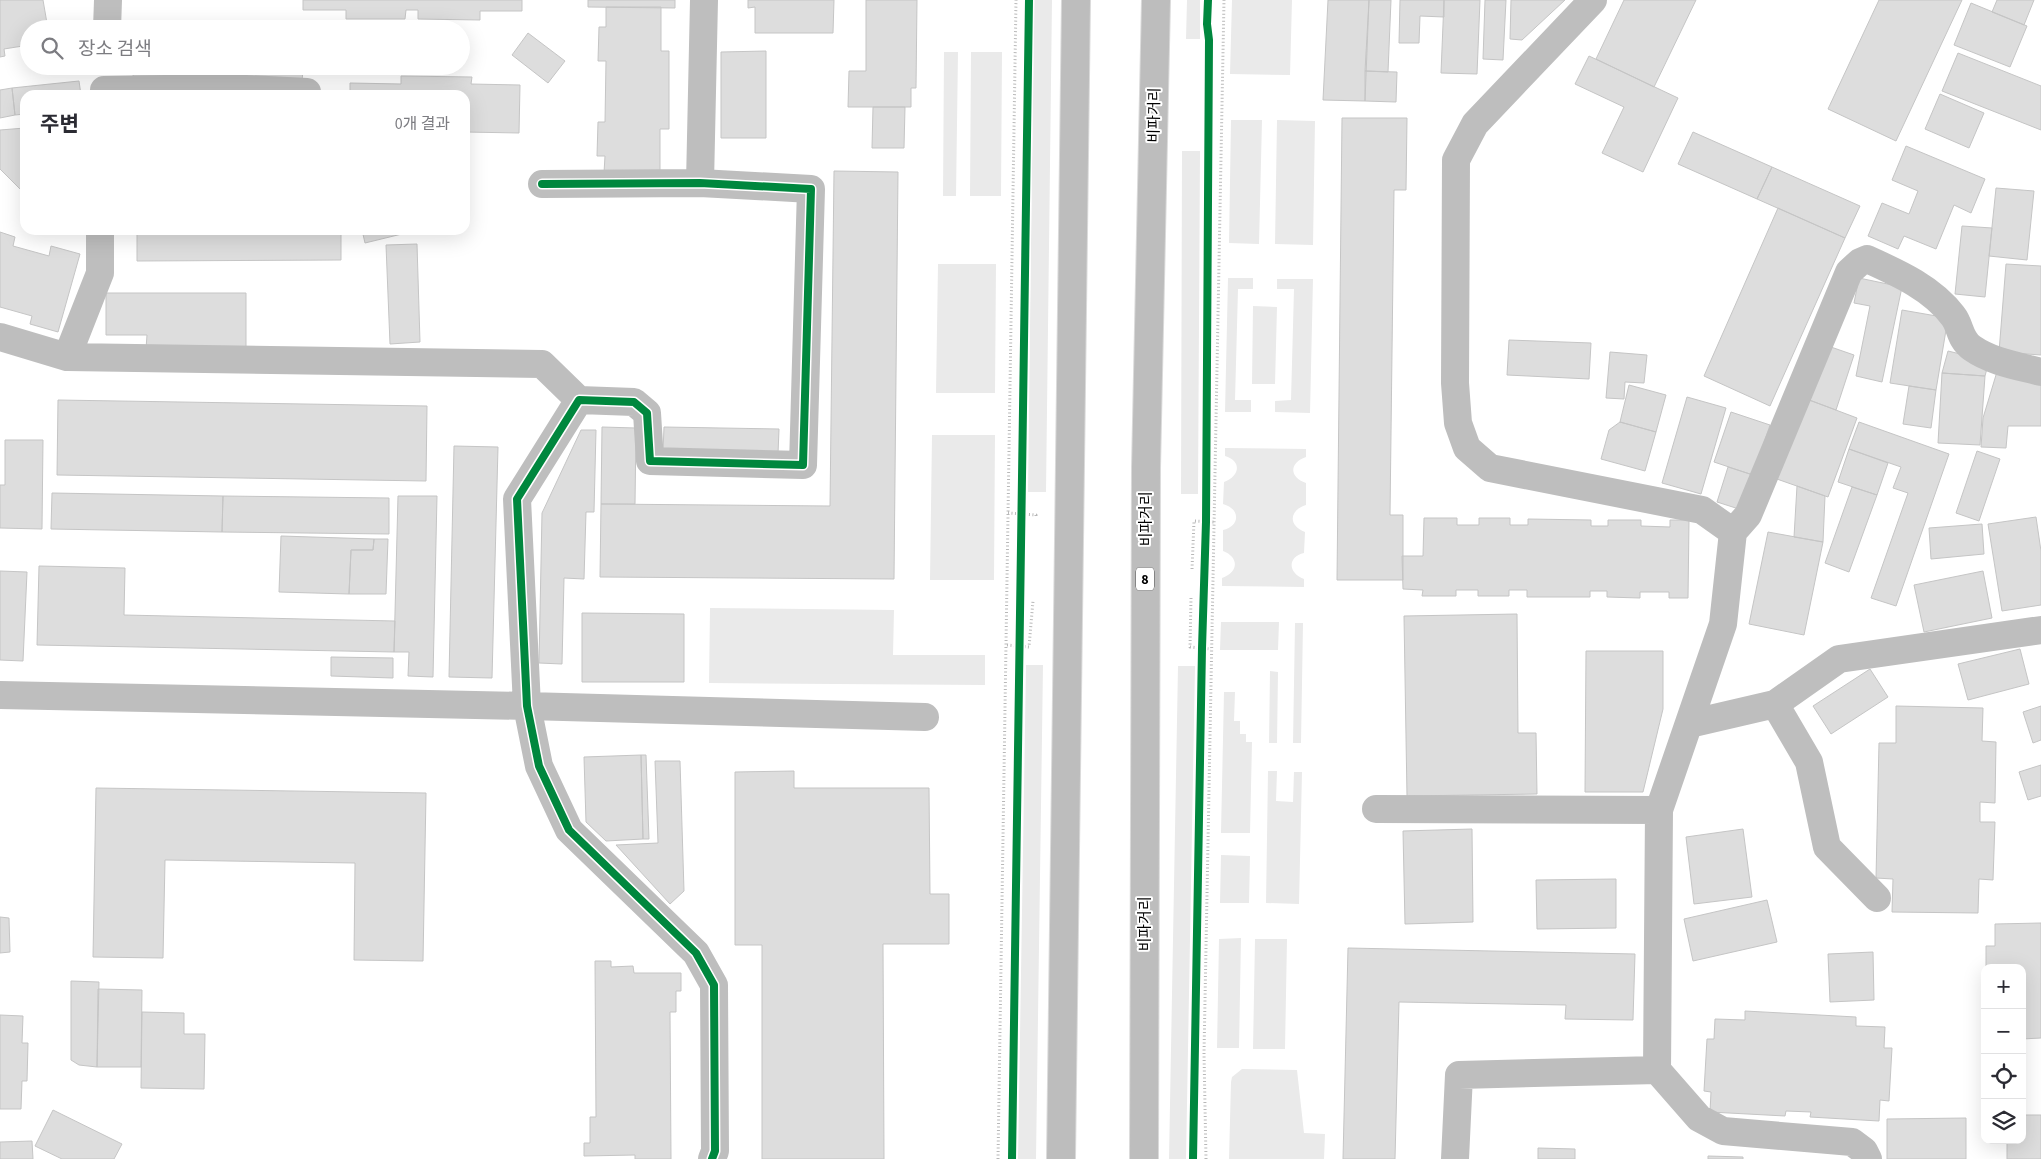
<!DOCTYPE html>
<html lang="ko">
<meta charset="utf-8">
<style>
body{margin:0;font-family:"Source Sans 3","Noto Sans KR",sans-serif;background:#f7f7f7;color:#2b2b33}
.controls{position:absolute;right:15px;bottom:15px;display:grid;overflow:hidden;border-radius:10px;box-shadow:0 5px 20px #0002}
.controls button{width:45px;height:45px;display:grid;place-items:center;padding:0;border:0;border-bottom:1px solid #e1e1e2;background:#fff;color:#2b2b33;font:25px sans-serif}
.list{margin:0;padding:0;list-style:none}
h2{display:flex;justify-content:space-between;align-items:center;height:65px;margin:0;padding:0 20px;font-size:21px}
h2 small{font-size:16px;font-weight:400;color:#7c7c81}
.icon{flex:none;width:28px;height:28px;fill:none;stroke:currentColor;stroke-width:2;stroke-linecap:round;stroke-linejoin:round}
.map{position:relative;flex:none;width:2041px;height:1159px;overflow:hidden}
.search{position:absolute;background:#fff;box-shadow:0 5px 20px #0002;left:20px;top:20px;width:450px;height:55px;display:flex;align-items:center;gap:12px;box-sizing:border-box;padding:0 18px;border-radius:28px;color:#7c7c81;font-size:19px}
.panel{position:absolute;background:#fff;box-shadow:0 5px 20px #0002;left:20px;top:90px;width:450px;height:145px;border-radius:15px}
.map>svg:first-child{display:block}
.green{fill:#eaeaea}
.building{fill:#ddd;stroke:#c5c5c5}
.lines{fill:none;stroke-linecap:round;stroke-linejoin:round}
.major-casing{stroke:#dbdbdb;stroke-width:30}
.path{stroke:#b8b8b8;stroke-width:3;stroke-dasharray:1 2.5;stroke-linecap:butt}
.minor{stroke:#bebebe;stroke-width:28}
.major{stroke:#bdbdbd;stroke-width:28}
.cycleway-casing{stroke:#fff;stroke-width:11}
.cycleway{stroke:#00873e;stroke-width:8}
.labels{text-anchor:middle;stroke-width:4;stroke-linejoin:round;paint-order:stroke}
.shield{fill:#fff;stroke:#4c4c4c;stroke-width:1}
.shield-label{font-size:14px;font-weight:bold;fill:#000}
.street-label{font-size:15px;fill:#000;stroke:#fff}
</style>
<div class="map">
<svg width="2041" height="1159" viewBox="0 0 2041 1159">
<rect width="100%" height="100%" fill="#fff"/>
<path class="green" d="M 1034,0 L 1052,0 L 1046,492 L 1028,492 Z
M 1187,0 L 1200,0 L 1200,39 L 1186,39 Z
M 1232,0 L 1292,0 L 1290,75 L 1230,74 Z
M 944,52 L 958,52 L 956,196 L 943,196 Z
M 971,52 L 1002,52 L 1001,196 L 970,196 Z
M 1231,120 L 1262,120 L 1259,244 L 1229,243 Z
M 1277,120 L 1315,121 L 1313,245 L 1275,244 Z
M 1182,151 L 1200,151 L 1198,494 L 1181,494 Z
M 938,264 L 996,264 L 995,393 L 936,393 Z
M 1228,278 L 1253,278 L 1253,289 L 1238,289 L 1235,400 L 1251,400 L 1251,412 L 1225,412 Z
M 1277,279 L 1313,279 L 1310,413 L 1275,412 L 1275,401 L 1291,400 L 1294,289 L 1277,289 Z
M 1253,306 L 1277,307 L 1275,384 L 1252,384 Z
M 932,435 L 995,435 L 994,580 L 930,580 Z
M 1225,448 L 1306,449 L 1306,457 C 1289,463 1289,477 1306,483 L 1306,505 C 1289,510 1288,526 1305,532 L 1304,553 C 1287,557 1288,573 1304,579 L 1304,587 L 1222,586 L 1222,578 C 1239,572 1239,557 1223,551 L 1223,530 C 1240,526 1241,509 1223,504 L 1224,482 C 1240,476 1242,461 1225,456 Z
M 710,608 L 894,610 L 893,655 L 985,655 L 985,685 L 709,683 Z
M 1221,622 L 1279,622 L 1278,650 L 1220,650 Z
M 1295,623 L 1303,623 L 1301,743 L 1293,743 Z
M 1026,665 L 1043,665 L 1036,1159 L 1018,1159 Z
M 1178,666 L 1195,666 L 1186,1159 L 1169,1159 Z
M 1270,671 L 1278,672 L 1277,743 L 1269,743 Z
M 1224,692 L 1235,692 L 1234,721 L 1240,721 L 1240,734 L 1246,734 L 1246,742 L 1252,742 L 1250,833 L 1221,833 Z
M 1268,771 L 1277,771 L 1276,801 L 1293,802 L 1294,772 L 1302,772 L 1299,904 L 1266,903 Z
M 1221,855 L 1250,856 L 1249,903 L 1220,903 Z
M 1241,938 L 1239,1048 L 1217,1048 L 1219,939 Z
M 1255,939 L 1287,939 L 1285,1049 L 1253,1049 Z
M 1242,1069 L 1297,1070 L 1304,1133 L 1325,1134 L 1324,1159 L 1229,1159 L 1231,1082 L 1232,1077 Z"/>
<path class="building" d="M 0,0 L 43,0 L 48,29 L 29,29 L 29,45 L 4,49 L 5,56 L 0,57 Z
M 303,0 L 522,0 L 522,11 L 480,11 L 480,20 L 418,19 L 418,10 L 406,10 L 405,19 L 346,19 L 346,10 L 303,10 Z
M 588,0 L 675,0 L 675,8 L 588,7 Z
M 748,0 L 834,0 L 833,33 L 755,33 L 755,7 L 748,8 Z
M 866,0 L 917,0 L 916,88 L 911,88 L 911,107 L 848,107 L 849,71 L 866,71 Z
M 1328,0 L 1369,0 L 1365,101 L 1323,100 Z
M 1369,0 L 1391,0 L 1388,72 L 1365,71 Z
M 1400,0 L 1444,0 L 1444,17 L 1420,16 L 1419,43 L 1399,43 Z
M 1444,0 L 1480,0 L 1477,74 L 1441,73 Z
M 1485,0 L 1506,0 L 1503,60 L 1483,59 Z
M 1511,0 L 1565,0 L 1522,40 L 1510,39 Z
M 1624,0 L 1696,0 L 1654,87 L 1596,59 Z
M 1879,0 L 1962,0 L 1896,141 L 1828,109 Z
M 1997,0 L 2034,0 L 2024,25 L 1992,12 Z
M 1971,3 L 2027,26 L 2010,67 L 1954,45 Z
M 606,7 L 661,7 L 661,51 L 669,51 L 669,129 L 660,129 L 660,173 L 604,173 L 605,156 L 597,156 L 598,122 L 605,122 L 606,61 L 598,61 L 599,27 L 606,27 Z
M 179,23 L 264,26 L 264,29 L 179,29 Z
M 528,33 L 565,61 L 548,83 L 512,55 Z
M 766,51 L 766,138 L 721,138 L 721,52 Z
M 1958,53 L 2041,86 L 2041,130 L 1942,91 Z
M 1589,56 L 1678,98 L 1643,172 L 1602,153 L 1624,107 L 1575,84 Z
M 134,66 L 303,66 L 302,84 L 133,77 Z
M 1365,71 L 1397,72 L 1396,102 L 1365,101 Z
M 401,76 L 472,77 L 471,84 L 520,85 L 519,133 L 465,132 L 465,95 L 350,95 L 350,83 L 401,84 Z
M 79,81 L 81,95 L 25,95 L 25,114 L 15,115 L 12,88 Z
M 12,88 L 15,115 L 0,118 L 0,90 Z
M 1940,94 L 1984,113 L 1969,148 L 1925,129 Z
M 873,107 L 905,107 L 904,148 L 872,148 Z
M 1342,118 L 1407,118 L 1406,190 L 1394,190 L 1390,515 L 1403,515 L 1403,580 L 1337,580 Z
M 25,128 L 25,190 L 21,190 L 0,169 L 0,130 Z
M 1693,132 L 1772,167 L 1757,199 L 1678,164 Z
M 1906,146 L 1985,179 L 1971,213 L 1954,205 L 1936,249 L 1904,236 L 1898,249 L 1868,236 L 1882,203 L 1909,214 L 1918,191 L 1892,180 Z
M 1772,167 L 1860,206 L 1845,238 L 1757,199 Z
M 834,171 L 898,172 L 894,579 L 600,577 L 601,504 L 830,506 Z
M 1996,188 L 2034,191 L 2027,260 L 1989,256 Z
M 1778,208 L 1845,238 L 1770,406 L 1704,376 Z
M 1962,226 L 1992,228 L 1985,297 L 1955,294 Z
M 137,230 L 341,230 L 341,260 L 137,261 Z
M 362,230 L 410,230 L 410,232 L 365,243 Z
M 0,232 L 15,237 L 13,246 L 49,256 L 51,246 L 80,254 L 58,332 L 30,324 L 32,316 L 0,307 Z
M 417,244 L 420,342 L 390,344 L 386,245 Z
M 2006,264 L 2041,266 L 2041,355 L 1999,352 Z
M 1859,278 L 1902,287 L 1882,382 L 1856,376 L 1870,306 L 1854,303 Z
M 106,293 L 246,293 L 246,348 L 146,349 L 147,335 L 106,335 Z
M 1902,310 L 1948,318 L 1936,390 L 1890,383 Z
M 1509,340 L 1591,343 L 1589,379 L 1507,375 Z
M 1828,346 L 1854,355 L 1836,410 L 1809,400 Z
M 1948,351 L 1989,361 L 1985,376 L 1942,373 Z
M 1610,352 L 1647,355 L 1644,383 L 1625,382 L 1624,399 L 1606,398 Z
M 1999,365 L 2041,377 L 2041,426 L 2008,426 L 2006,448 L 1981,447 L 1983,418 Z
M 1942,373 L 1985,376 L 1980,445 L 1938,443 Z
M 1629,385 L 1666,395 L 1656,432 L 1620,422 Z
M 1909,386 L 1936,390 L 1931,428 L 1903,424 Z
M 1687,397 L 1726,408 L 1701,494 L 1662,483 Z
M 1804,398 L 1857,418 L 1828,497 L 1774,478 Z
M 58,400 L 427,406 L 426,481 L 57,475 Z
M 1731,412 L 1770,425 L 1753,475 L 1714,462 Z
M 1620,422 L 1656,432 L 1645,471 L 1601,459 L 1609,430 Z
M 1859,422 L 1949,454 L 1896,606 L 1871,598 L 1908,493 L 1893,488 L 1901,467 L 1849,449 Z
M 602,427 L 636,428 L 635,504 L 601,504 Z
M 664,427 L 779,429 L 778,454 L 663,452 Z
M 581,430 L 596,430 L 594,512 L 586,512 L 584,579 L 564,578 L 562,664 L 539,663 L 542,513 Z
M 5,440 L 43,440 L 42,529 L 0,528 L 0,485 L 5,485 Z
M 454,446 L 498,447 L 492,678 L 449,677 Z
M 1849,449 L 1888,463 L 1877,495 L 1838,482 Z
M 1977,451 L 2000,459 L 1979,521 L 1956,513 Z
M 1728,467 L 1753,475 L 1742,510 L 1717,502 Z
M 1797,486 L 1825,496 L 1823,542 L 1794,537 Z
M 1852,487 L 1877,495 L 1849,572 L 1825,563 Z
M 52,493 L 223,496 L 222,532 L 51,529 Z
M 223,496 L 389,498 L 389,534 L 222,532 Z
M 398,496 L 437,496 L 433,677 L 408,676 L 409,652 L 394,652 Z
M 2036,517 L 2041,551 L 2041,605 L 2002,611 L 1988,524 Z
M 1424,518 L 1457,518 L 1457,525 L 1479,525 L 1479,518 L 1510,518 L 1510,525 L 1528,525 L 1528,519 L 1591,520 L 1591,526 L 1608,526 L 1608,520 L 1641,520 L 1641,526 L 1670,527 L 1670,520 L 1689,520 L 1688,598 L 1669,598 L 1669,592 L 1640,592 L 1640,598 L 1607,597 L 1607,591 L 1590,591 L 1590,597 L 1527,597 L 1527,590 L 1509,590 L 1509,596 L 1478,596 L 1478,590 L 1456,590 L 1456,596 L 1422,596 L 1423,590 L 1403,589 L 1402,556 L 1423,556 Z
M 1982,524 L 1984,554 L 1931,559 L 1929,528 Z
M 1768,532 L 1823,542 L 1804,635 L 1749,624 Z
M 281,536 L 374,539 L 373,550 L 351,550 L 349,594 L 279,592 Z
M 374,539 L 388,539 L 386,594 L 349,594 L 351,550 L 373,550 Z
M 39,566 L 125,568 L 124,615 L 395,621 L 394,652 L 37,645 Z
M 0,571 L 27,572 L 23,661 L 0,660 Z
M 1983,571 L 1992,618 L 1924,632 L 1914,585 Z
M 582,613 L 684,614 L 684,682 L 582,682 Z
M 1517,614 L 1518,733 L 1536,733 L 1537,794 L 1407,796 L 1404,616 Z
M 2020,649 L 2029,684 L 1968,700 L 1958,664 Z
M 1586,651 L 1663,651 L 1663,709 L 1643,792 L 1585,792 Z
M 331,657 L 393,658 L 393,678 L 331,676 Z
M 1870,669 L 1888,697 L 1831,734 L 1813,706 Z
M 1896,706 L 1983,708 L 1982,741 L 1996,742 L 1995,803 L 1980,802 L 1980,822 L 1995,822 L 1993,880 L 1979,879 L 1978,913 L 1892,912 L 1893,879 L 1876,878 L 1879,743 L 1896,743 Z
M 2041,706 L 2041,740 L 2033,743 L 2023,712 Z
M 641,755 L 646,755 L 649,839 L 643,839 Z
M 641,755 L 643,839 L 606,841 L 586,822 L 584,757 Z
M 655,761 L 680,761 L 684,891 L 670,904 L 616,845 L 658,843 Z
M 2041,765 L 2041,796 L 2028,800 L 2019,772 Z
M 794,771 L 794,788 L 929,788 L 930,894 L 949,894 L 949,944 L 883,944 L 884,1159 L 762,1159 L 762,945 L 735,945 L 735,772 Z
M 96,788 L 426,793 L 423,961 L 354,960 L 355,863 L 165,860 L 163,958 L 93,957 Z
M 1472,829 L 1473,922 L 1405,924 L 1403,831 Z
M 1743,829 L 1752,897 L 1694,904 L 1686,837 Z
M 1616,879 L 1616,928 L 1537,929 L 1536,880 Z
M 1767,900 L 1777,942 L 1693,961 L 1684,919 Z
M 0,917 L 9,918 L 10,952 L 0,953 Z
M 2041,923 L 2041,1038 L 2022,1039 L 2022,968 L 1986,968 L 1986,946 L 1995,946 L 1995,924 Z
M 1348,948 L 1635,954 L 1633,1020 L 1565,1019 L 1566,1005 L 1399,1002 L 1395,1159 L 1343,1159 Z
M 1873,952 L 1874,1000 L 1830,1002 L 1828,954 Z
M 595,961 L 611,961 L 611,967 L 633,966 L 634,973 L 681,973 L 681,991 L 676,991 L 676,1012 L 670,1012 L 671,1159 L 635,1159 L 635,1155 L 584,1156 L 584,1143 L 590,1143 L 590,1117 L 596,1117 Z
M 71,981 L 99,982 L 97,1067 L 79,1065 L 71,1060 Z
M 98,989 L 142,990 L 141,1067 L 97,1067 Z
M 1745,1011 L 1856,1017 L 1856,1026 L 1885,1027 L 1884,1048 L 1892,1048 L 1889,1101 L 1880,1100 L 1879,1121 L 1810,1117 L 1811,1112 L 1786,1111 L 1785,1116 L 1710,1112 L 1711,1092 L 1704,1091 L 1707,1039 L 1714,1039 L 1715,1019 L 1745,1020 Z
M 142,1012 L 184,1013 L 184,1034 L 205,1034 L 204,1089 L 141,1088 Z
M 0,1015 L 23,1016 L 22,1043 L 28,1043 L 27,1081 L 22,1081 L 21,1109 L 0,1109 Z
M 53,1110 L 122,1144 L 114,1159 L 62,1159 L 35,1146 Z
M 2022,1115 L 2041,1115 L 2041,1159 L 2007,1159 L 2007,1140 L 2022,1140 Z
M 1966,1118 L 1966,1159 L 1887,1159 L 1887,1119 Z
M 32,1141 L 33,1159 L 0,1159 L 0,1142 Z
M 1538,1148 L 1575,1149 L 1575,1159 L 1538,1159 Z
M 1708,1156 L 1743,1157 L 1743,1159 L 1708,1159 Z"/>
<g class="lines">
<g class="major-casing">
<path id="major" d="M 1061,1159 L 1076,0
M 1144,1159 L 1146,468 L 1156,0"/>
</g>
<path class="path" d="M 1008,513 L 1036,515 L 1036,517
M 1192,569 L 1194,521 L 1214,522
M 1191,598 L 1190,647 L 1211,649
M 1007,645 L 1029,647 L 1033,601
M 998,1159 L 1016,0
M 1206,1159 L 1204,1053 L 1224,0"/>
<path class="minor" d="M 107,29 L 108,0
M 104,90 L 226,88 L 307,92
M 700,183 L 704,0
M 542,184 L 700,183 L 811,189 L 803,465 L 650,461 L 647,413 L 634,402 L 579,400 L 517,499 L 527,706 L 539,766 L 569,830 L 696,953 L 714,985 L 715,1151 L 712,1159
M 0,337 L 67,357 L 542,364 L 579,400
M 67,357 L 100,273 L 100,230
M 1733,532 L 1748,515 L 1849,272 L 1860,262 L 1867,259 C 1898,273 1932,288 1953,316 C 1961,326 1959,339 1972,348 C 1992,362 2018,366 2041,372
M 0,695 L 527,706 L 925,717
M 1775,704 L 1809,762 L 1827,847 L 1877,898
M 1689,724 L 1775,704 L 1839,659 L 2041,630
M 1376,809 L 1659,810
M 1657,1070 L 1699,1118 L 1723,1131 L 1852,1142 L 1864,1151 L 1868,1159
M 1455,1159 L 1459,1075 L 1657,1070 L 1659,810 L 1723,624 L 1733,532 L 1702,510 L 1490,468 L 1467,448 L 1458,423 L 1455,383 L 1456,160 L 1475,124 L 1593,0"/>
<use href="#major" class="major"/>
<g class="cycleway-casing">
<path id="cycleway" d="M 542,184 L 700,183 L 811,189 L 803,465 L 650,461 L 647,413 L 634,402 L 579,400 L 517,499 L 527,706 L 539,766 L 569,830 L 696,953 L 714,985 L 715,1151 L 712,1159
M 1012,1159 L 1029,0
M 1193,1159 L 1202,648 L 1206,522 L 1209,40 L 1207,24 L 1208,0"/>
</g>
<use href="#cycleway" class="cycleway"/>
</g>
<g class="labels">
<rect class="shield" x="1136" y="567.5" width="18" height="23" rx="4"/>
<g class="shield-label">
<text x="1145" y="584">8</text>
</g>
<g class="street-label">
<text transform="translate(1154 115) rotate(-89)" y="5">비파거리</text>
<text transform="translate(1146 519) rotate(-90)" y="5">비파거리</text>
<text transform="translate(1145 924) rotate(-90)" y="5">비파거리</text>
</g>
</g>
</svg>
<div class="controls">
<button>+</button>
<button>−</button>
<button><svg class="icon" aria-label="locate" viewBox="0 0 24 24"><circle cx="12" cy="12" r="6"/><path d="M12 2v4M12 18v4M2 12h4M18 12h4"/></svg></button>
<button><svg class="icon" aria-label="layers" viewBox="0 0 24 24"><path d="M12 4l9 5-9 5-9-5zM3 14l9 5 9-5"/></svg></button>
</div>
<div class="search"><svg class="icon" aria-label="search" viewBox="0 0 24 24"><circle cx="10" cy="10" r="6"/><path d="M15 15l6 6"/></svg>장소 검색</div>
<section class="panel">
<h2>주변<small>0개 결과</small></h2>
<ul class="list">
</ul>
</section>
</div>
